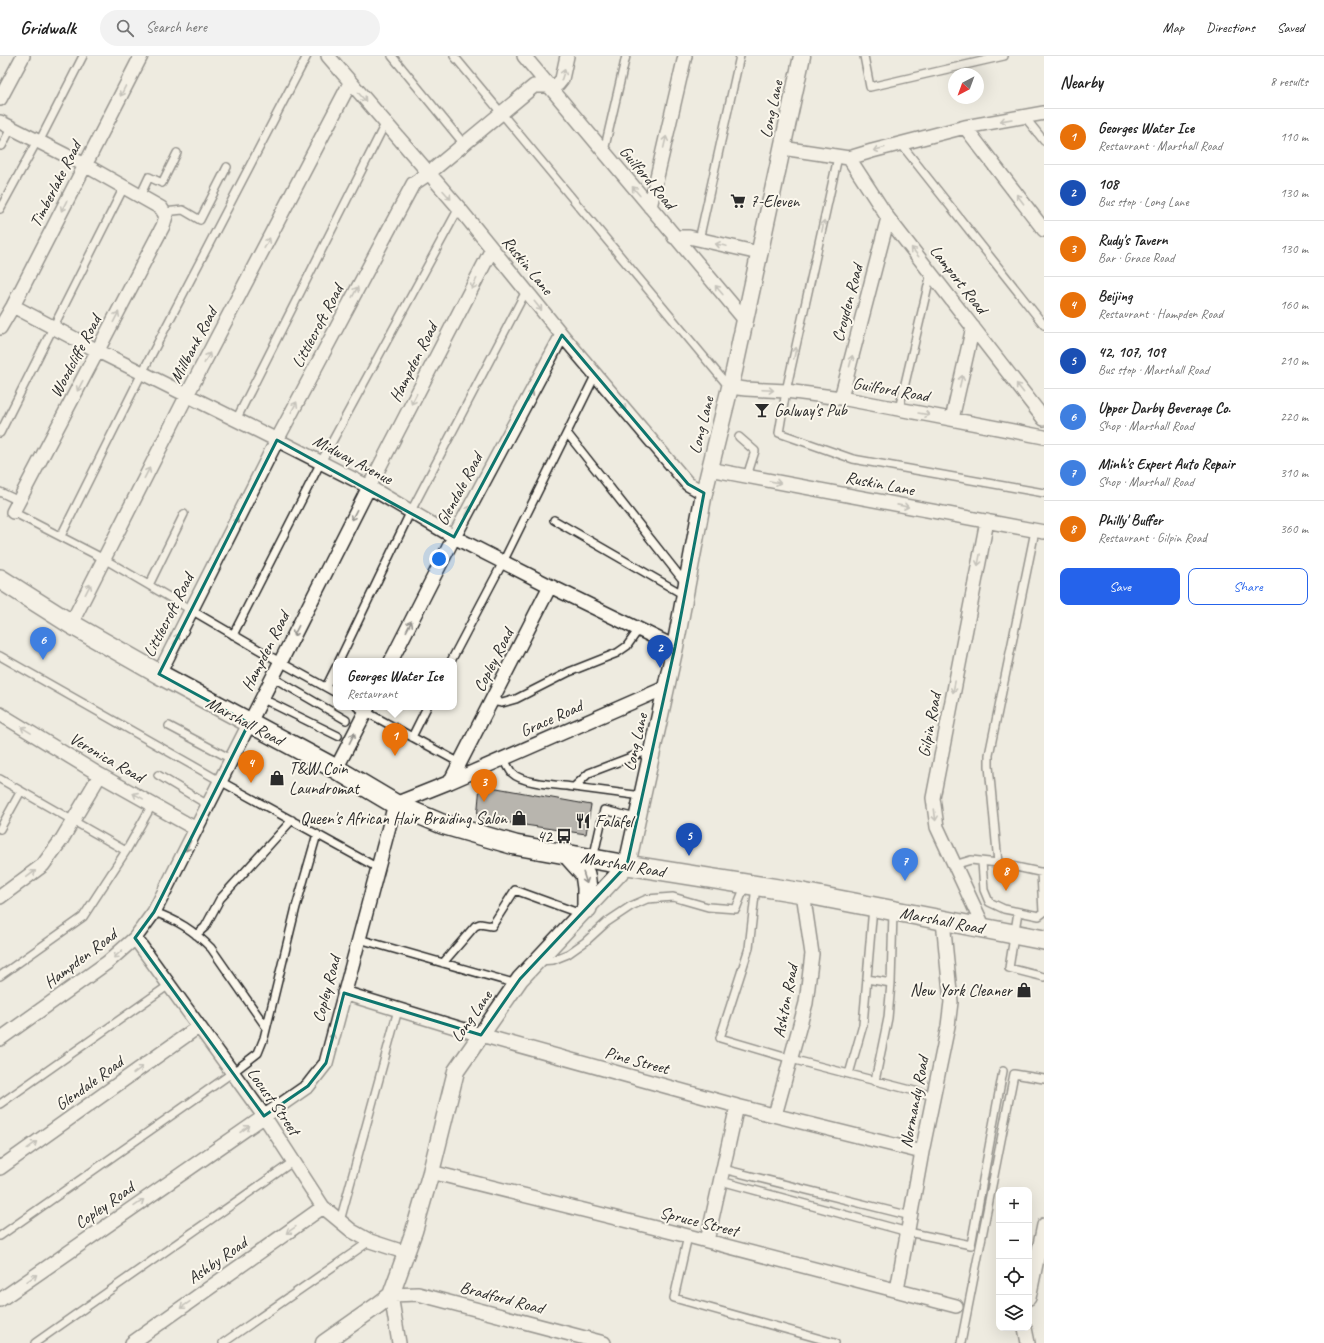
<!DOCTYPE html>
<meta charset="utf-8">
<style>
body{margin:0;font-family:Caveat,sans-serif;background:#f2f2f2;color:#222}
.controls{position:absolute;right:12px;bottom:12px;display:grid;overflow:hidden;border-radius:8px;box-shadow:0 4px 16px #0002}
.controls button{width:36px;height:36px;display:grid;place-items:center;padding:0;border:0;border-bottom:1px solid #e0e0e0;background:#fff;color:#222;font:20px sans-serif}
.compass{position:absolute;left:948px;top:12px;width:36px;height:36px;border-radius:50%;background:#fff;box-shadow:0 4px 16px #0002;rotate:221deg}
.you{position:absolute;left:439px;top:503px;width:14px;height:14px;margin:-10px;border:3px solid #fff;border-radius:50%;background:#1a73e8;box-shadow:0 0 0 6px #1a73e833}
.badge{display:grid;place-items:center;width:26px;height:26px;border-radius:50%;background:#2563eb;color:#fff;font-size:13px;font-weight:700}
.pin{position:absolute;translate:-50% -33px;filter:drop-shadow(0 1px 2px #0008)}
.pin::after{content:'';position:absolute;top:21px;width:14px;height:12px;background:inherit;clip-path:polygon(0 0,100% 0,50% 100%)}
.popup{position:absolute;left:333px;top:602px;width:124px;height:52px;box-sizing:border-box;display:grid;place-content:center;border-radius:8px;background:#fff;filter:drop-shadow(0 1px 3px #0005);font-size:13px;white-space:nowrap;color:#767676}
.popup b{font-size:15px;color:#222}
.popup::after{content:'';position:absolute;left:50%;top:100%;margin-left:-8px;border:8px solid transparent;border-top-color:#fff}
.list{margin:0;padding:0;list-style:none}
h2{display:flex;justify-content:space-between;align-items:center;height:52px;margin:0;padding:0 16px;font-size:17px}
h2 small{font-size:13px;font-weight:400;color:#767676}
.list li{display:grid;grid-template-columns:26px 1fr auto;gap:12px;align-items:center;box-sizing:border-box;height:56px;padding:0 16px;border-top:1px solid #e0e0e0}
.list b{display:block;font-size:15px;white-space:nowrap}
.list p{margin:0;font-size:13px;white-space:nowrap;color:#767676}
.list em{font-size:13px;font-style:normal;color:#767676}
.actions{display:flex;gap:8px;padding:12px 16px}
.actions a{flex:1;padding:9px 0;border:1px solid #2563eb;border-radius:8px;text-align:center;font-size:14px;color:#2563eb}
.actions .main{background:#2563eb;color:#fff}
.icon{flex:none;width:22px;height:22px;fill:none;stroke:currentColor;stroke-width:2;stroke-linecap:round;stroke-linejoin:round}
.map{position:relative;flex:none;width:1044px;height:1287px;overflow:hidden}
header{display:flex;align-items:center;gap:24px;box-sizing:border-box;height:56px;padding:0 20px;background:#fff;border-bottom:1px solid #e0e0e0}
header strong{font-size:19px}
nav{display:flex;gap:22px;margin-inline-start:auto;font-size:14px}
.search{width:280px;height:36px;background:#f2f2f2;display:flex;align-items:center;gap:10px;box-sizing:border-box;padding:0 14px;border-radius:22px;color:#767676;font-size:15px}
main{display:flex}
aside{flex:1;background:#fff}
.map>svg:first-child{display:block}
.building{fill:#b8b5ae;stroke:#2b2b2b}
.lines{fill:none;stroke-linecap:round;stroke-linejoin:round}
.service-casing{stroke:#2b2b2b;stroke-width:10}
.minor-casing{stroke:#2b2b2b;stroke-width:16}
.tertiary-casing{stroke:#2b2b2b;stroke-width:19}
.secondary-casing{stroke:#2b2b2b;stroke-width:22}
.service{stroke:#fbf7ec;stroke-width:7}
.minor{stroke:#fbf7ec;stroke-width:13}
.tertiary{stroke:#fbf7ec;stroke-width:16}
.secondary{stroke:#fbf7ec;stroke-width:19}
.oneway{stroke:#93918c}
.marked{fill:none;stroke:#0f766e;stroke-width:3;stroke-linejoin:round}
.labels{text-anchor:middle;stroke-width:4;stroke-linejoin:round;paint-order:stroke}
.street-label{font-size:17px;fill:#2b2b2b;stroke:#fbf7ec}
.poi-label{font-size:17px;fill:#2b2b2b;stroke:#fbf7ec;text-anchor:start}
</style>
<header>
<strong>Gridwalk</strong>
<div class="search"><svg class="icon" aria-label="search" viewBox="0 0 24 24"><circle cx="10" cy="10" r="6"/><path d="M15 15l6 6"/></svg>Search here</div>
<nav><a>Map</a><a>Directions</a><a>Saved</a></nav>
</header>
<main>
<div class="map">
<svg width="1044" height="1287" viewBox="0 0 1044 1287">
<rect width="100%" height="100%" fill="#eeebe0"/>
<filter id="ink" filterUnits="userSpaceOnUse"><feTurbulence type="fractalNoise" baseFrequency=".025" numOctaves="2"/><feDisplacementMap in="SourceGraphic" scale="8" xChannelSelector="R" yChannelSelector="G"/><feConvolveMatrix kernelMatrix="1 2 1 2 8 2 1 2 1" color-interpolation-filters="sRGB"/></filter>
<g filter="url(#ink)">
<path class="building" d="M 480,729 L 591,749 L 586,778 L 477,762 Z"/>
<g class="lines">
<g class="service-casing">
<path id="service" d="M 392,0 L 464,88
M 454,0 L 729,331
M 864,0 L 870,31 L 1004,0
M 1024,60 L 1044,85
M 39,86 L 83,0
M 901,88 L 1044,269
M 0,90 L 2,90 L 11,72
M 604,95 L 626,0
M 838,101 L 786,335 L 779,377 L 853,403 L 1044,437
M 140,140 L 149,121 L 162,127 L 177,97
M 0,153 L 37,85
M 164,156 L 183,154 L 200,164 L 227,111
M 699,184 L 740,0
M 899,353 L 931,217
M 236,364 L 385,68
M 0,377 L 124,131
M 567,377 L 686,528
M 739,381 L 755,395 L 747,420
M 0,436 L 19,445
M 13,456 L 104,503 L 280,606 L 336,637
M 554,464 L 684,539
M 61,480 L 142,317 L 307,0
M 149,529 L 184,458
M 233,579 L 321,406 L 459,152
M 0,600 L 220,725 L 378,812
M 339,605 L 411,455 L 526,235
M 451,605 L 503,506 L 596,318
M 272,621 L 346,664
M 326,631 L 336,611
M 261,642 L 338,680
M 492,645 L 502,647 L 516,643 L 569,616 L 617,597 L 627,590 L 639,573
M 357,651 L 460,707
M 169,670 L 231,703
M 412,681 L 427,651
M 504,703 C 506,707 509,713 512,717 C 523,728 559,729 574,731
M 158,719 L 208,749
M 0,723 L 126,795
M 642,740 L 574,731 L 589,717 L 652,693
M 0,773 L 21,735
M 593,803 L 604,754 L 636,762
M 982,806 L 984,834 L 989,846 L 1004,853 L 1039,860 L 1043,857 L 1041,816
M 998,807 L 989,710 L 989,699 L 1035,475
M 954,809 L 971,804 L 998,807 L 1044,817
M 756,830 L 749,892 L 720,982 L 791,1003 L 934,1040
M 154,856 C 177,864 193,874 211,892 L 266,971
M 1018,856 L 1009,912 L 1044,921
M 196,879 L 205,871 L 220,843 L 292,764
M 359,883 L 517,928
M 539,905 L 553,904 L 568,898 L 585,886 L 607,866 L 631,850 L 647,843 L 673,841 L 708,851 L 736,853 L 745,830
M 443,907 L 475,870 L 480,868 L 492,870 L 515,834 L 581,858
M 0,920 L 83,861 L 126,795 L 152,749
M 867,923 L 891,927
M 849,1018 L 863,969 L 873,851
M 875,1025 L 888,962 L 891,927 L 893,856
M 0,1048 L 169,929
M 723,1113 L 911,1160
M 721,1125 L 908,1176 L 971,1189 L 1003,1015
M 340,1165 L 398,954
M 0,1180 L 232,1017 L 258,997 L 264,982 L 296,851 L 317,778
M 688,1180 L 674,1242 L 835,1287
M 35,1287 L 294,1105
M 223,1287 L 370,1185
M 961,1287 L 1014,1018 L 1044,1023"/>
</g>
<g class="minor-casing">
<path id="minor" d="M 328,0 L 459,152 L 562,279 L 688,428 L 704,437
M 524,0 L 745,264
M 0,43 L 23,0
M 0,66 L 85,109 L 161,152 L 166,160 L 163,170 L 13,456
M 965,71 L 1044,174
M 782,92 L 849,102 L 872,95 L 965,71 L 1044,57
M 849,102 L 888,162 L 1044,363
M 650,151 L 685,0
M 674,181 L 689,181 L 759,197
M 13,250 L 98,295 L 277,384 L 369,431 L 454,481 L 550,530 L 675,591
M 0,272 L 13,250 L 141,0
M 729,331 L 746,333 L 786,335 L 841,342 L 1044,381
M 841,342 L 888,162
M 952,363 L 973,271
M 709,413 L 1044,476
M 71,568 L 187,339 L 350,27
M 391,605 L 454,481 L 562,279
M 159,618 L 277,384 L 413,128 L 428,118 L 534,30 L 550,30 L 558,28 L 562,23 L 567,0
M 0,658 L 100,719 L 196,773
M 336,713 L 368,651
M 450,726 L 550,530
M 0,841 L 43,809 L 62,783 L 100,719
M 984,872 L 937,771 L 933,742 L 987,465
M 135,882 L 264,1060 L 323,1151 L 352,1175 L 370,1185 L 407,1197
M 344,937 L 481,979 L 737,1050 L 922,1096
M 0,983 L 108,906 L 135,882 L 154,856 L 369,431 L 492,193
M 775,1059 L 806,947 L 812,898 L 803,837
M 0,1112 L 198,971
M 431,1116 L 688,1180 L 956,1250
M 707,1185 L 737,1050
M 897,1234 L 922,1096 L 948,970 L 951,946 L 943,865
M 1029,1242 L 1044,1169
M 0,1244 L 308,1030 L 326,1007 L 395,748 L 450,726 L 667,631
M 1025,1272 L 1028,1287
M 132,1287 L 323,1151
M 399,1287 L 391,1239 L 418,1238 L 604,1287"/>
</g>
<g class="tertiary-casing">
<path id="tertiary" d="M 324,1287 L 378,1249 L 391,1239 L 414,1175 L 431,1116 L 456,1015 L 520,923 L 627,809 L 675,591 L 704,437 L 734,315 L 802,0"/>
</g>
<g class="secondary-casing">
<path id="secondary" d="M 0,523 L 71,568 L 159,618 L 336,713 L 395,748 L 442,768 L 515,789 L 627,809 L 803,837 L 1044,884
M 567,798 L 585,818 L 587,832 L 587,852"/>
</g>
<use href="#service" class="service"/>
<use href="#minor" class="minor"/>
<use href="#tertiary" class="tertiary"/>
<use href="#secondary" class="secondary"/>
</g>
<defs><path id="oneway-shaft" d="M-6 0H5M1.5-3L5.5 0L1.5 3" fill="none" stroke-width="1.6" stroke-linecap="round" stroke-linejoin="round"/></defs>
<g class="oneway">
<use href="#oneway-shaft" transform="translate(563 19) rotate(-72)"/>
<use href="#oneway-shaft" transform="translate(123 35) rotate(117)"/>
<use href="#oneway-shaft" transform="translate(362 41) rotate(49)"/>
<use href="#oneway-shaft" transform="translate(1006 64) rotate(170)"/>
<use href="#oneway-shaft" transform="translate(665 86) rotate(-77)"/>
<use href="#oneway-shaft" transform="translate(879 93) rotate(165)"/>
<use href="#oneway-shaft" transform="translate(636 135) rotate(-130)"/>
<use href="#oneway-shaft" transform="translate(447 139) rotate(48)"/>
<use href="#oneway-shaft" transform="translate(1020 143) rotate(-127)"/>
<use href="#oneway-shaft" transform="translate(64 150) rotate(117)"/>
<use href="#oneway-shaft" transform="translate(823 170) rotate(-78)"/>
<use href="#oneway-shaft" transform="translate(267 187) rotate(-62)"/>
<use href="#oneway-shaft" transform="translate(721 189) rotate(-168)"/>
<use href="#oneway-shaft" transform="translate(915 196) rotate(-128)"/>
<use href="#oneway-shaft" transform="translate(474 228) rotate(117)"/>
<use href="#oneway-shaft" transform="translate(719 234) rotate(-130)"/>
<use href="#oneway-shaft" transform="translate(355 236) rotate(-62)"/>
<use href="#oneway-shaft" transform="translate(538 250) rotate(51)"/>
<use href="#oneway-shaft" transform="translate(116 261) rotate(-63)"/>
<use href="#oneway-shaft" transform="translate(795 297) rotate(-78)"/>
<use href="#oneway-shaft" transform="translate(207 302) rotate(-62)"/>
<use href="#oneway-shaft" transform="translate(851 305) rotate(-75)"/>
<use href="#oneway-shaft" transform="translate(961 325) rotate(-77)"/>
<use href="#oneway-shaft" transform="translate(80 330) rotate(118)"/>
<use href="#oneway-shaft" transform="translate(1020 332) rotate(-128)"/>
<use href="#oneway-shaft" transform="translate(768 334) rotate(3)"/>
<use href="#oneway-shaft" transform="translate(530 340) rotate(-62)"/>
<use href="#oneway-shaft" transform="translate(414 343) rotate(117)"/>
<use href="#oneway-shaft" transform="translate(622 349) rotate(50)"/>
<use href="#oneway-shaft" transform="translate(294 351) rotate(-62)"/>
<use href="#oneway-shaft" transform="translate(924 358) rotate(10)"/>
<use href="#oneway-shaft" transform="translate(147 417) rotate(-63)"/>
<use href="#oneway-shaft" transform="translate(775 426) rotate(11)"/>
<use href="#oneway-shaft" transform="translate(903 450) rotate(11)"/>
<use href="#oneway-shaft" transform="translate(468 455) rotate(-62)"/>
<use href="#oneway-shaft" transform="translate(354 459) rotate(117)"/>
<use href="#oneway-shaft" transform="translate(235 467) rotate(-63)"/>
<use href="#oneway-shaft" transform="translate(979 504) rotate(101)"/>
<use href="#oneway-shaft" transform="translate(88 533) rotate(-63)"/>
<use href="#oneway-shaft" transform="translate(409 570) rotate(-63)"/>
<use href="#oneway-shaft" transform="translate(296 575) rotate(117)"/>
<use href="#oneway-shaft" transform="translate(176 583) rotate(-63)"/>
<use href="#oneway-shaft" transform="translate(954 631) rotate(101)"/>
<use href="#oneway-shaft" transform="translate(26 674) rotate(-149)"/>
<use href="#oneway-shaft" transform="translate(352 682) rotate(-63)"/>
<use href="#oneway-shaft" transform="translate(138 740) rotate(-151)"/>
<use href="#oneway-shaft" transform="translate(935 759) rotate(83)"/>
<use href="#oneway-shaft" transform="translate(188 790) rotate(117)"/>
<use href="#oneway-shaft" transform="translate(31 818) rotate(-37)"/>
<use href="#oneway-shaft" transform="translate(585 822) rotate(72)"/>
<use href="#oneway-shaft" transform="translate(118 898) rotate(138)"/>
<use href="#oneway-shaft" transform="translate(332 983) rotate(-76)"/>
<use href="#oneway-shaft" transform="translate(138 1014) rotate(-36)"/>
<use href="#oneway-shaft" transform="translate(245 1073) rotate(-35)"/>
<use href="#oneway-shaft" transform="translate(32 1089) rotate(-36)"/>
<use href="#oneway-shaft" transform="translate(139 1147) rotate(-35)"/>
<use href="#oneway-shaft" transform="translate(291 1174) rotate(145)"/>
<use href="#oneway-shaft" transform="translate(32 1222) rotate(-35)"/>
<use href="#oneway-shaft" transform="translate(185 1249) rotate(145)"/>
</g>
</g>
<path d="M0 0H1044V1287H0ZM 562,279 L 688,428 L 704,437 L 675,591 L 627,809 L 520,923 L 481,979 L 344,937 L 326,1007 L 308,1030 L 264,1060 L 135,882 L 154,856 L 249,667 L 159,618 L 277,384 L 454,481 Z" fill="#eeebe0" fill-opacity=".55" fill-rule="evenodd"/>
<path class="marked" d="M 562,279 L 688,428 L 704,437 L 675,591 L 627,809 L 520,923 L 481,979 L 344,937 L 326,1007 L 308,1030 L 264,1060 L 135,882 L 154,856 L 249,667 L 159,618 L 277,384 L 454,481 Z"/>
<defs>
<g id="supermarket-bare" transform="scale(1.2)"><path d="M-6-5.5h2.5l.6 2H6L4.5 2H-2.5L-4.4-4H-6ZM-1.5 3.2a1.3 1.3 0 1 0 .1 0ZM3 3.2a1.3 1.3 0 1 0 .1 0Z" fill="#2b2b2b" stroke="#fbf7ec" stroke-width="2.5" paint-order="stroke"/></g>
<g id="bar-bare" transform="scale(1.2)"><path d="M-6-5H6L.8 .8V4.5H3.5V6h-7V4.5H-.8V.8Z" fill="#2b2b2b" stroke="#fbf7ec" stroke-width="2.5" paint-order="stroke"/></g>
<g id="shop-bare" transform="scale(1.2)"><path d="M-5-2.5h2.3a2.7 3.5 0 0 1 5.4 0H5L5.5 6h-11ZM-1.5-2.5h3a1.5 2.3 0 0 0-3 0Z" fill="#2b2b2b" stroke="#fbf7ec" stroke-width="2.5" paint-order="stroke"/></g>
<g id="restaurant-bare" transform="scale(1.2)"><path d="M-5-6h1v4h1v-4h1v4h1v-4h1v5L-1.5 .5V6h-2V.5L-5-1ZM5-6V6H3V1.5H1.5Q1.5-4 5-6Z" fill="#2b2b2b" stroke="#fbf7ec" stroke-width="2.5" paint-order="stroke"/></g>
<g id="bus-bare" transform="scale(1.2)"><path d="M-5-6H5V4H4V6H2V4H-2V6H-4V4H-5ZM-3.5-4V0h7V-4ZM-3.5 1.2v1.5H-2V1.2ZM2 1.2v1.5H3.5V1.2Z" fill="#2b2b2b" stroke="#fbf7ec" stroke-width="2.5" paint-order="stroke"/></g>
</defs>
<g fill-rule="evenodd">
<use href="#supermarket-bare" x="738" y="145"/>
<use href="#bar-bare" x="762" y="354"/>
<use href="#shop-bare" x="277" y="722"/>
<use href="#shop-bare" x="519" y="762"/>
<use href="#restaurant-bare" x="583" y="765"/>
<use href="#bus-bare" x="564" y="780"/>
<use href="#shop-bare" x="1024" y="934"/>
</g>
<g class="labels">
<g class="street-label">
<text transform="translate(771 53) rotate(-78)" y="6">Long Lane</text>
<text transform="translate(648 121) rotate(50)" y="6">Guilford Road</text>
<text transform="translate(55 128) rotate(-63)" y="6">Timberlake Road</text>
<text transform="translate(528 209) rotate(51)" y="6">Ruskin Lane</text>
<text transform="translate(959 223) rotate(52)" y="6">Lamport Road</text>
<text transform="translate(847 247) rotate(-75)" y="6">Croyden Road</text>
<text transform="translate(317 270) rotate(-62)" y="6">Littlecroft Road</text>
<text transform="translate(193 289) rotate(-62)" y="6">Millbank Road</text>
<text transform="translate(75 300) rotate(-62)" y="6">Woodcliffe Road</text>
<text transform="translate(413 306) rotate(-63)" y="6">Hampden Road</text>
<text transform="translate(891 333) rotate(10)" y="6">Guilford Road</text>
<text transform="translate(701 369) rotate(-76)" y="6">Long Lane</text>
<text transform="translate(353 403) rotate(28)" y="6">Midway Avenue</text>
<text transform="translate(880 427) rotate(11)" y="6">Ruskin Lane</text>
<text transform="translate(459 433) rotate(-62)" y="6">Glendale Road</text>
<text transform="translate(168 559) rotate(-63)" y="6">Littlecroft Road</text>
<text transform="translate(265 595) rotate(-63)" y="6">Hampden Road</text>
<text transform="translate(493 604) rotate(-63)" y="6">Copley Road</text>
<text transform="translate(551 662) rotate(-24)" y="6">Grace Road</text>
<text transform="translate(245 665) rotate(28)" y="6">Marshall Road</text>
<text transform="translate(929 669) rotate(-79)" y="6">Gilpin Road</text>
<text transform="translate(635 686) rotate(-77)" y="6">Long Lane</text>
<text transform="translate(107 701) rotate(30)" y="6">Veronica Road</text>
<text transform="translate(623 808) rotate(10)" y="6">Marshall Road</text>
<text transform="translate(942 864) rotate(11)" y="6">Marshall Road</text>
<text transform="translate(80 902) rotate(-37)" y="6">Hampden Road</text>
<text transform="translate(326 933) rotate(-75)" y="6">Copley Road</text>
<text transform="translate(785 945) rotate(-79)" y="6">Ashton Road</text>
<text transform="translate(471 960) rotate(-55)" y="6">Long Lane</text>
<text transform="translate(637 1004) rotate(15)" y="6">Pine Street</text>
<text transform="translate(89 1027) rotate(-36)" y="6">Glendale Road</text>
<text transform="translate(274 1045) rotate(55)" y="6">Locust Street</text>
<text transform="translate(914 1046) rotate(-79)" y="6">Normandy Road</text>
<text transform="translate(104 1149) rotate(-35)" y="6">Copley Road</text>
<text transform="translate(699 1165) rotate(14)" y="6">Spruce Street</text>
<text transform="translate(217 1204) rotate(-35)" y="6">Ashby Road</text>
<text transform="translate(502 1241) rotate(15)" y="6">Bradford Road</text>
</g>
<g class="poi-label">
<text x="750" y="151">7-Eleven</text>
<text x="774" y="360">Galway's Pub</text>
<text x="289" y="718">T&amp;W Coin<tspan x="289" dy="20">Laundromat</tspan></text>
<text x="507" y="768" text-anchor="end">Queen's African Hair Braiding Salon</text>
<text x="595" y="771">Falafel</text>
<text x="552" y="786" text-anchor="end">42</text>
<text x="1012" y="940" text-anchor="end">New York Cleaner</text>
</g>
</g>
</svg>
<div class="controls">
<button>+</button>
<button>−</button>
<button><svg class="icon" aria-label="locate" viewBox="0 0 24 24"><circle cx="12" cy="12" r="6"/><path d="M12 2v4M12 18v4M2 12h4M18 12h4"/></svg></button>
<button><svg class="icon" aria-label="layers" viewBox="0 0 24 24"><path d="M12 4l9 5-9 5-9-5zM3 14l9 5 9-5"/></svg></button>
</div>
<svg class="compass" viewBox="-18 -18 36 36"><path d="M0-13l5 13h-10z" fill="#e53935"/><path d="M0 13l5-13h-10z" fill="#767676"/></svg>
<div class="you"></div>
<div class="pin badge" style="left:395px;top:700px;background:#e8710a">1</div>
<div class="popup"><b>Georges Water Ice</b>Restaurant</div>
<div class="pin badge" style="left:660px;top:612px;background:#1a4fb4">2</div>
<div class="pin badge" style="left:484px;top:746px;background:#e8710a">3</div>
<div class="pin badge" style="left:251px;top:727px;background:#e8710a">4</div>
<div class="pin badge" style="left:689px;top:800px;background:#1a4fb4">5</div>
<div class="pin badge" style="left:43px;top:604px;background:#3f7fe0">6</div>
<div class="pin badge" style="left:905px;top:825px;background:#3f7fe0">7</div>
<div class="pin badge" style="left:1006px;top:835px;background:#e8710a">8</div>
</div>
<aside>
<h2>Nearby<small>8 results</small></h2>
<ul class="list">
<li><span class="badge" style="background:#e8710a">1</span><div><b>Georges Water Ice</b><p>Restaurant · Marshall Road</p></div><em>110 m</em></li>
<li><span class="badge" style="background:#1a4fb4">2</span><div><b>108</b><p>Bus stop · Long Lane</p></div><em>130 m</em></li>
<li><span class="badge" style="background:#e8710a">3</span><div><b>Rudy's Tavern</b><p>Bar · Grace Road</p></div><em>130 m</em></li>
<li><span class="badge" style="background:#e8710a">4</span><div><b>Beijing</b><p>Restaurant · Hampden Road</p></div><em>160 m</em></li>
<li><span class="badge" style="background:#1a4fb4">5</span><div><b>42, 107, 109</b><p>Bus stop · Marshall Road</p></div><em>210 m</em></li>
<li><span class="badge" style="background:#3f7fe0">6</span><div><b>Upper Darby Beverage Co.</b><p>Shop · Marshall Road</p></div><em>220 m</em></li>
<li><span class="badge" style="background:#3f7fe0">7</span><div><b>Minh's Expert Auto Repair</b><p>Shop · Marshall Road</p></div><em>310 m</em></li>
<li><span class="badge" style="background:#e8710a">8</span><div><b>Philly' Buffer</b><p>Restaurant · Gilpin Road</p></div><em>360 m</em></li>
</ul>
<div class="actions"><a class="main">Save</a><a>Share</a></div>
</aside>
</main>
